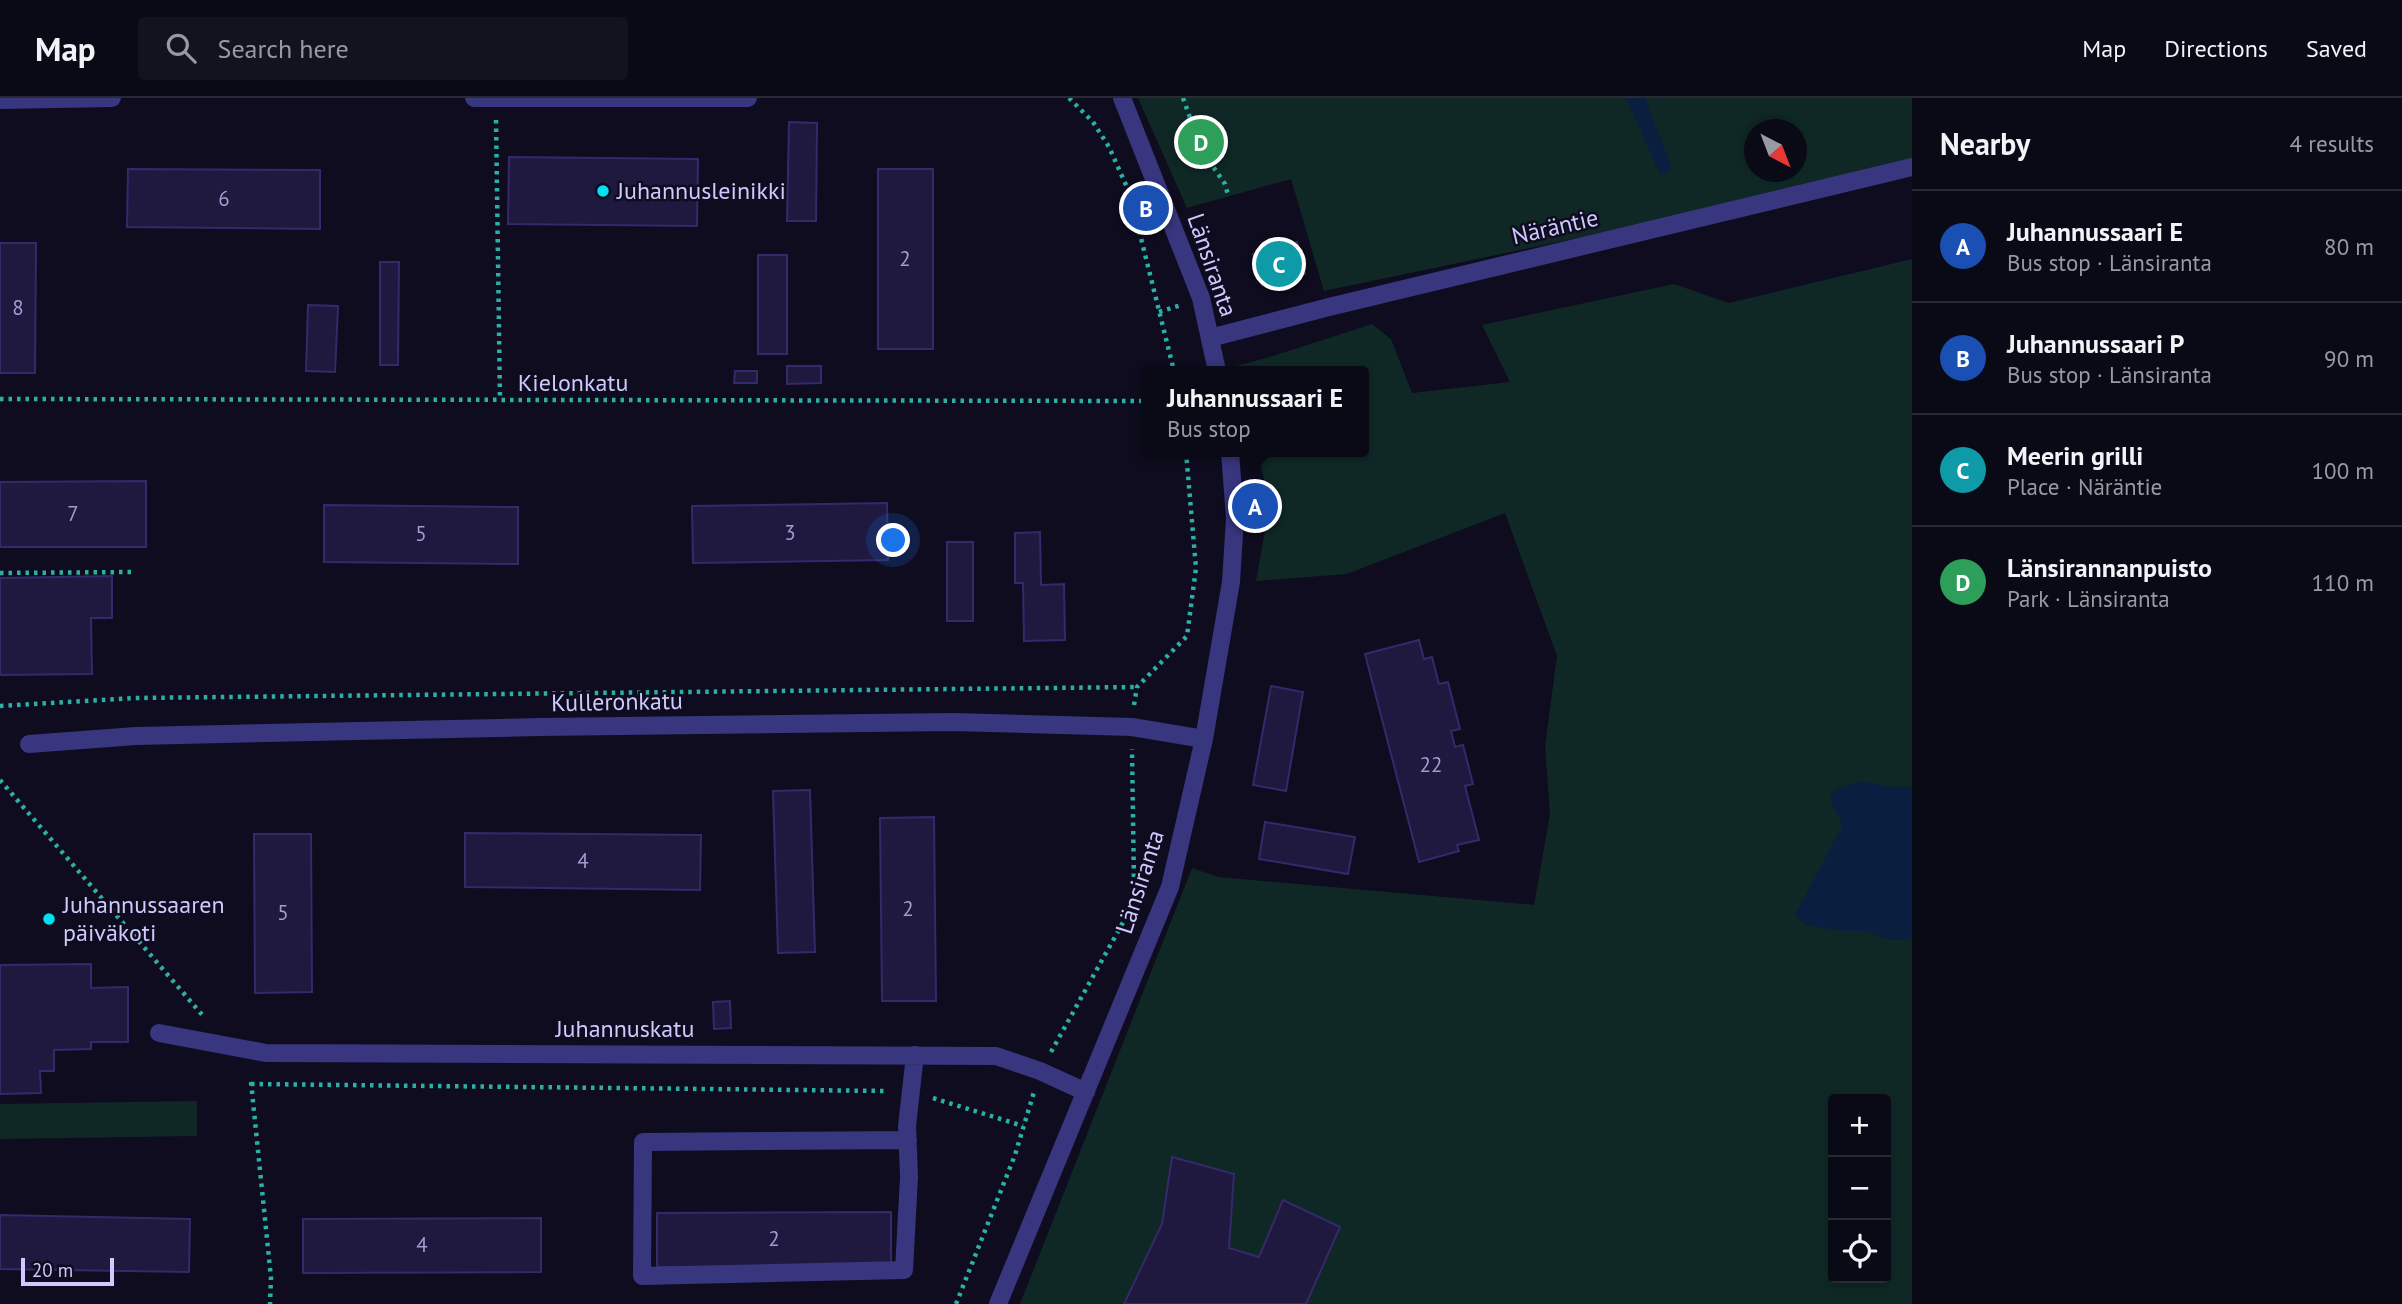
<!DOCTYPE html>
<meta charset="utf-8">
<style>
body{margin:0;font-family:"PT Sans",sans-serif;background:#13121f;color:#f1f3f6}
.controls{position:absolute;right:21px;bottom:21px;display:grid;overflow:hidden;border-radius:7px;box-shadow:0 4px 10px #0003}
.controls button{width:63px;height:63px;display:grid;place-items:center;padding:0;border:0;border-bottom:2px solid #2a2a35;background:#0a0916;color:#f1f3f6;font:35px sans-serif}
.compass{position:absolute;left:1744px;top:21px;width:63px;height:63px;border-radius:50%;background:#0a0916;box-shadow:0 4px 10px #0003;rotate:138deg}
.scale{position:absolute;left:21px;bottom:18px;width:93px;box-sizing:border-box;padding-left:7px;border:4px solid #cec9ff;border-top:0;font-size:19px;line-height:24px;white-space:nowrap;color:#cec9ff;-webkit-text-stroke:5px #0e0c1e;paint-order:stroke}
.you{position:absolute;left:894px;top:443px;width:24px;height:24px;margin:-18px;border:5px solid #fff;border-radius:50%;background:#1a73e8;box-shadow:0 0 0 10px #1a73e833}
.badge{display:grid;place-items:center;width:46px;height:46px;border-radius:50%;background:#db2777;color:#fff;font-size:23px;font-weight:700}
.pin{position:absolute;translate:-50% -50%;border:4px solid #fff;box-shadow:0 2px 7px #0006}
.popup{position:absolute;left:1141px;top:268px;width:228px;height:91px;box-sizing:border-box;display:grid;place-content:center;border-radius:7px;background:#0a0916;filter:drop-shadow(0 2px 5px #0005);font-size:23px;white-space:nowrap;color:#999aa1}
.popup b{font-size:26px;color:#f1f3f6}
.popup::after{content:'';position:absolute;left:50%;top:100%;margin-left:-14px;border:14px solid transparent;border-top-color:#0a0916}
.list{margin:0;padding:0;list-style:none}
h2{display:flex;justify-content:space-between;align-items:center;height:91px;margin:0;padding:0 28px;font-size:30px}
h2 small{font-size:23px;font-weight:400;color:#999aa1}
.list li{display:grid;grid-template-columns:46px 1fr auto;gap:21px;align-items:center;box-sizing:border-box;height:112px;padding:0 28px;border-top:2px solid #2a2a35}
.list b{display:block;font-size:26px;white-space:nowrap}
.list p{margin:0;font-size:23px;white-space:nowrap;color:#999aa1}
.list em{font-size:23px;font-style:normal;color:#999aa1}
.icon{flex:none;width:38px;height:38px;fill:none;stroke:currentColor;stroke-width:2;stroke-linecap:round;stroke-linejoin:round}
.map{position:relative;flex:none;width:1912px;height:1206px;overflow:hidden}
header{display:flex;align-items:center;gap:42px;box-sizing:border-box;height:98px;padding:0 35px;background:#0a0916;border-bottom:2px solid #2a2a35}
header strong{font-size:33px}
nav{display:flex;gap:38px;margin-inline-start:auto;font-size:24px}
.search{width:490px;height:63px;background:#13121f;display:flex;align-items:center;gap:18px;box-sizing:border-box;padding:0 24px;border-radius:7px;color:#999aa1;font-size:26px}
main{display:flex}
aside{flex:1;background:#0a0916}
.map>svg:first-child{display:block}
.green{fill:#0f2826;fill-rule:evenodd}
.water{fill:#0a1f3f}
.building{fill:#1f183f;stroke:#35296b;stroke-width:2}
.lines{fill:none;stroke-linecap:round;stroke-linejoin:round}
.path{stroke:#2cb0a5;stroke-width:4.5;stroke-dasharray:3.5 5;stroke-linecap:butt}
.minor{stroke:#37367e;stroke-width:18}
.poi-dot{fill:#00e2f4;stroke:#0e0c1e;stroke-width:2.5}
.labels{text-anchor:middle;stroke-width:5;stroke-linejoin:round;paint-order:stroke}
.number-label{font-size:21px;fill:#a29dcf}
.poi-label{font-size:24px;fill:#cec9ff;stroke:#0e0c1e;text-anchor:start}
.street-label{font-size:24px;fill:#cec9ff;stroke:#0e0c1e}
</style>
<header>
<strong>Map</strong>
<div class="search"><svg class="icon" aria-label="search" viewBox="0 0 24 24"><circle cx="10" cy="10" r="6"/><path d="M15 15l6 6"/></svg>Search here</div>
<nav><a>Map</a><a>Directions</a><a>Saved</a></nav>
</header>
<main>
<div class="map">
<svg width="1912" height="1206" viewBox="0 0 1912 1206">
<rect width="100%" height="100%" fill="#0e0c1e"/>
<path class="green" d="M 1138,0 L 1912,0 L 1912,70 L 1324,193 L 1291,81 L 1187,110 ZM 1755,32 L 1797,32 L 1797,74 L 1755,74 Z
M 1912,161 L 1912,1206 L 1020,1206 L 1192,770 L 1218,779 L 1534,807 L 1550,716 L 1545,648 L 1557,558 L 1505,415 L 1347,476 L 1256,483 L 1270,405 L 1257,354 L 1364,354 L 1364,273 L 1237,273 L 1236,268 L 1270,259 L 1372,226 L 1391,241 L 1412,295 L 1510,284 L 1482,227 L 1674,186 L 1729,205 ZM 1833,1001 L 1886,1001 L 1886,1180 L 1833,1180 Z
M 197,1003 L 197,1038 L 0,1041 L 0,1006 Z"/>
<path class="water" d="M 1626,0 L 1645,0 L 1670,65 L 1671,73 L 1661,77 L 1658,72 Z
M 1859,683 L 1894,689 L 1912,689 L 1912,838 L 1909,842 L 1890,842 L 1864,833 L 1842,833 L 1805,827 L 1795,817 L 1842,728 C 1840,716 1826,706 1833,693 Z"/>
<path class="building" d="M 789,24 L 817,25 L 816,123 L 787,123 Z
M 509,59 L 698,61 L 697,128 L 508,126 Z
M 128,71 L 320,72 L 320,131 L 127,129 Z
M 878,71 L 933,71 L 933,251 L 878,251 Z
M 1297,144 L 1305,176 L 1262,187 L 1253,156 Z
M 0,145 L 36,145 L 35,275 L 0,275 Z
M 758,157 L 787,157 L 787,256 L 758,256 Z
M 380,164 L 399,164 L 398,267 L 380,267 Z
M 308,207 L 338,208 L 335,274 L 306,273 Z
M 787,268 L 821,268 L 821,285 L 787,286 Z
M 735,273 L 757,273 L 757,285 L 734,285 Z
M 146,383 L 146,449 L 0,449 L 0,384 Z
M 887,405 L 888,462 L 693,465 L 692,408 Z
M 324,407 L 518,409 L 518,466 L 324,464 Z
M 1040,434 L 1041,487 L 1064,486 L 1065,542 L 1024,543 L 1023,485 L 1015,485 L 1015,435 Z
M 947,444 L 973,444 L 973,523 L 947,523 Z
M 112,478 L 112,520 L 91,520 L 92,576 L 0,577 L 0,480 Z
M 1419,542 L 1424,561 L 1432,559 L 1439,586 L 1448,584 L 1460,631 L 1451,633 L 1455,649 L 1463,647 L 1473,686 L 1465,688 L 1479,742 L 1457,747 L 1459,753 L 1419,764 L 1365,556 Z
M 1271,588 L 1303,594 L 1286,693 L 1253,687 Z
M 810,692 L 815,854 L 778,855 L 773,693 Z
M 934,719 L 936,903 L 882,903 L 880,720 Z
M 1265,724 L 1355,739 L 1348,776 L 1259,761 Z
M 465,735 L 701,737 L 700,792 L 465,789 Z
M 254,736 L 311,736 L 312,894 L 255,895 Z
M 91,866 L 91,890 L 128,889 L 128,944 L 91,944 L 91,951 L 54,952 L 54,973 L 40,973 L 41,995 L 0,996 L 0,867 Z
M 730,903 L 731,930 L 714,931 L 713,904 Z
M 1172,1059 L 1234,1076 L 1229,1150 L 1259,1159 L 1283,1102 L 1340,1129 L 1306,1206 L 1124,1206 L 1162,1126 Z
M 891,1114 L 891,1168 L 657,1169 L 657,1115 Z
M 0,1117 L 190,1121 L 189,1174 L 0,1171 Z
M 541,1120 L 541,1174 L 303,1175 L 303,1121 Z"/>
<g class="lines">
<path class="path" d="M 1069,0 L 1093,24 L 1109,49 L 1130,96 L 1174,273
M 1183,0 L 1201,51 L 1225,86 L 1228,97
M 496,22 L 500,302
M 1159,214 L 1181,207
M 0,301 L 1146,303
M 0,475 L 134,474
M 1134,607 L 1137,589 L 1187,538 L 1196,470 L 1186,354
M 0,608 L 135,600 L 1137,589
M 0,682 L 204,919
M 1051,954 L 1126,819 L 1134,787 L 1132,651
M 251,984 L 271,1180 L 270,1206
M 251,986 L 887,993
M 933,1000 L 1023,1028
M 956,1206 L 1015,1057 L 1034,994"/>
<path class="minor" d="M 474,0 L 748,0
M 1122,0 L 1201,200 L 1217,273
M 0,2 L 112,0
M 1210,240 L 1329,209 L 1912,69
M 29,646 L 136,638 L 540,629 L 953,624 L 1132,629 L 1204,641
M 159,935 L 266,955 L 996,958 L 1040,973 L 1086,994
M 908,1042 L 643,1044 L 642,1178 L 904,1172 L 909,1079 L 907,1028 L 915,957
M 998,1206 L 1170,789 L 1204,641 L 1231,484 L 1235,420 L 1230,354"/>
</g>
<g class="poi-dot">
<circle cx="603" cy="93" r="7"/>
<circle cx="49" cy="821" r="7"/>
</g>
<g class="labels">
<g class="number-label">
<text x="224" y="108">6</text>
<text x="905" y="168">2</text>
<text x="18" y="217">8</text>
<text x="73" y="423">7</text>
<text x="790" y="442">3</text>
<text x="421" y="443">5</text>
<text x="1431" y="674">22</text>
<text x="583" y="770">4</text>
<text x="908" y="818">2</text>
<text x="283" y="822">5</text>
<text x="774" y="1148">2</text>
<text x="422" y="1154">4</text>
</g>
<g class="poi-label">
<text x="617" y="101">Juhannusleinikki</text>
<text x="63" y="815">Juhannussaaren<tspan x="63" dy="28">päiväkoti</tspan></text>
</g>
<g class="street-label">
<text transform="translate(1555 129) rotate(-13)" y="8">Näräntie</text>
<text transform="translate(1212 167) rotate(71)" y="8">Länsiranta</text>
<text x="573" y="293">Kielonkatu</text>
<text transform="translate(617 604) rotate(-1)" y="8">Kulleronkatu</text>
<text transform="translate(1140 784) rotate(-72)" y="8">Länsiranta</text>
<text x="625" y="939">Juhannuskatu</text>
</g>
</g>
</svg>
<div class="controls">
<button>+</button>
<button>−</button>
<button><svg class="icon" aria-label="locate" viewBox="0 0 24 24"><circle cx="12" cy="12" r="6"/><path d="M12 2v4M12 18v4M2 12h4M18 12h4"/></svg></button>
</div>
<svg class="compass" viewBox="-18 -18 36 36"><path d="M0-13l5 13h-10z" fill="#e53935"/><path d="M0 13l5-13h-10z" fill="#999aa1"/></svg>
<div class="scale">20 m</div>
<div class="you"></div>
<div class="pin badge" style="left:1255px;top:408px;background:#1a4fb4">A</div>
<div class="popup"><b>Juhannussaari E</b>Bus stop</div>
<div class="pin badge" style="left:1146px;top:110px;background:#1a4fb4">B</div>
<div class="pin badge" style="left:1279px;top:166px;background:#0f9aa8">C</div>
<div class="pin badge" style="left:1201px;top:44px;background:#2e9e5b">D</div>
</div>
<aside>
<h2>Nearby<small>4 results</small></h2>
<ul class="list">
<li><span class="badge" style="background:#1a4fb4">A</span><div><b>Juhannussaari E</b><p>Bus stop · Länsiranta</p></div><em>80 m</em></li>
<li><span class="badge" style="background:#1a4fb4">B</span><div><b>Juhannussaari P</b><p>Bus stop · Länsiranta</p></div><em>90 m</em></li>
<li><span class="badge" style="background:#0f9aa8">C</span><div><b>Meerin grilli</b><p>Place · Näräntie</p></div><em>100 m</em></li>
<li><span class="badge" style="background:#2e9e5b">D</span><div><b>Länsirannanpuisto</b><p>Park · Länsiranta</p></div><em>110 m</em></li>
</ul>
</aside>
</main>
